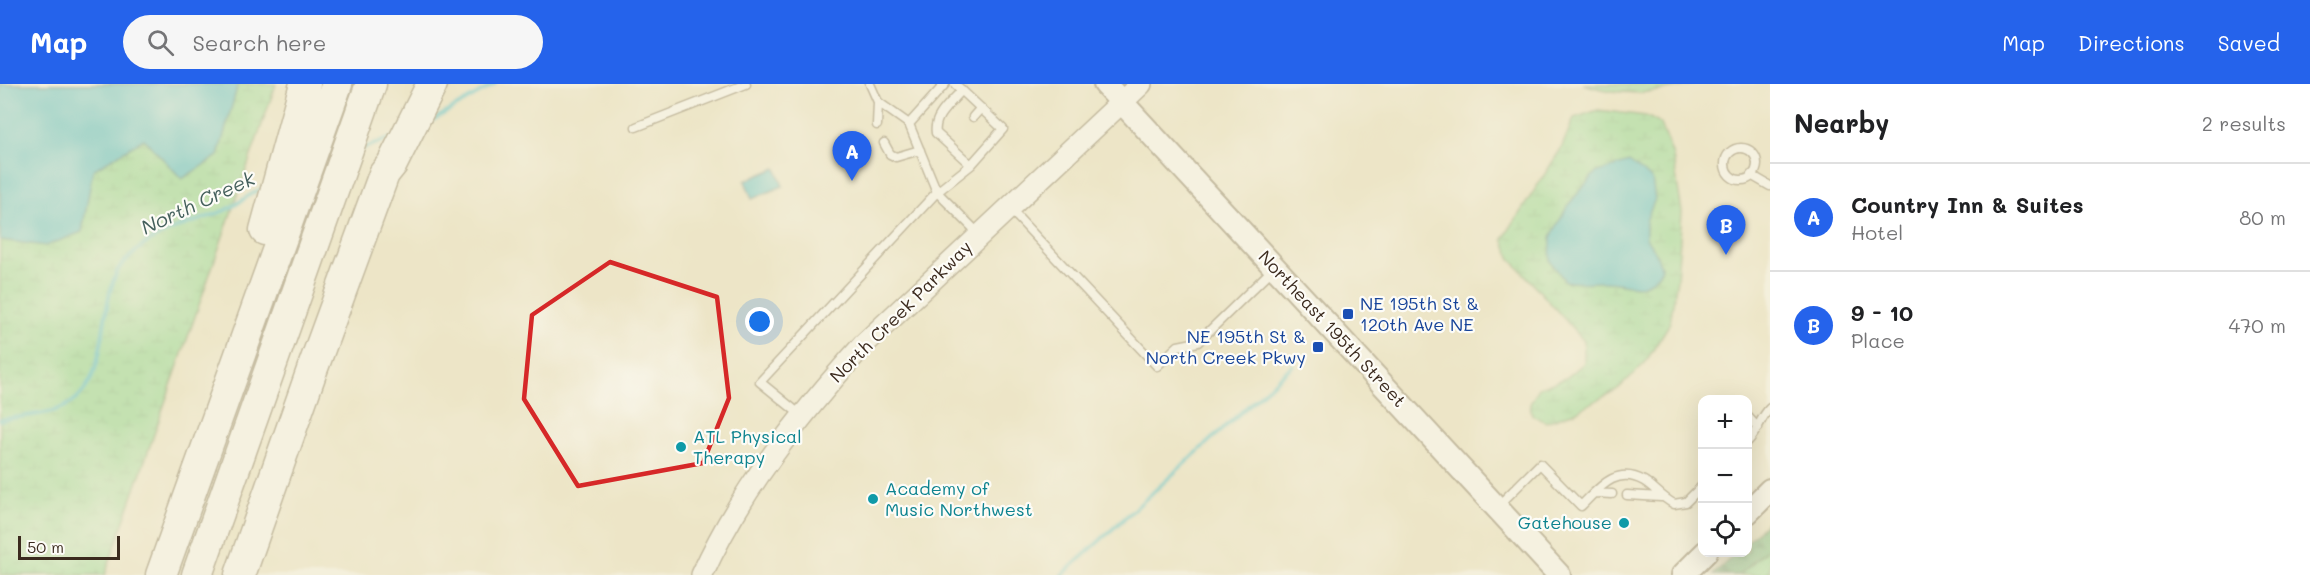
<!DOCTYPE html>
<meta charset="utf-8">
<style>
body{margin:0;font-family:Mali,sans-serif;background:#f6f6f6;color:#202124}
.controls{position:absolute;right:18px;bottom:18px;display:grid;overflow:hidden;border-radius:12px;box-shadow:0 6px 24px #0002}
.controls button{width:54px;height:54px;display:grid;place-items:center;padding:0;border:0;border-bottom:2px solid #e0e0e0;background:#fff;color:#202124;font:30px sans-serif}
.scale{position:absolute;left:18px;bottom:15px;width:102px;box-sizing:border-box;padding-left:6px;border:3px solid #3b2a1e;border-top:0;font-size:16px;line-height:21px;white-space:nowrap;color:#3b2a1e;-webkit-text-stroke:4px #fdfcf7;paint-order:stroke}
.you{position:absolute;left:760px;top:238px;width:21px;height:21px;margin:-15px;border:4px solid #fff;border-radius:50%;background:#1a73e8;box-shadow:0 0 0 9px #1a73e833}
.badge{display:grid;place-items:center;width:39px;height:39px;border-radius:50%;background:#2563eb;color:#fff;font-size:20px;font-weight:700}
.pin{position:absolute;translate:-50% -50px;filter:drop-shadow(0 2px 3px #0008)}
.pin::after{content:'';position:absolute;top:32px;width:21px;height:18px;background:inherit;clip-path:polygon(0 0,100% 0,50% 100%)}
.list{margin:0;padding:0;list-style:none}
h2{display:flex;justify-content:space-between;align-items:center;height:78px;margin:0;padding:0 24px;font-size:26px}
h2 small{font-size:20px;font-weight:400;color:#757577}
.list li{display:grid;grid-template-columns:39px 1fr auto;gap:18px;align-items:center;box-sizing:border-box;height:108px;padding:0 24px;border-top:2px solid #e0e0e0}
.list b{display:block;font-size:22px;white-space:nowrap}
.list p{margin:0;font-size:20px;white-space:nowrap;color:#757577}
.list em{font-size:20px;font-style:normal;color:#757577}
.icon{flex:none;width:33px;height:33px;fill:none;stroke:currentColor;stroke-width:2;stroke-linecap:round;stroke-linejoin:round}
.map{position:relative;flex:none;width:1770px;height:491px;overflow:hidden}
header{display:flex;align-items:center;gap:36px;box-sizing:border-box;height:84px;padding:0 30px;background:#2563eb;color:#fff}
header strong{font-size:28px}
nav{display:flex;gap:33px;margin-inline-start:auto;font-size:21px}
.search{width:420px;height:54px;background:#f6f6f6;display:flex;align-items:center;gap:15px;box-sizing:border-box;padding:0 21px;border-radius:33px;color:#757577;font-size:22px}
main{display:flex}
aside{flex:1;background:#fff}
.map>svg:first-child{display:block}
.grass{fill:url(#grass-tufts);stroke:#66835a;stroke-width:1.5}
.forest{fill:url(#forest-firs);stroke:#58734f;stroke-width:1.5}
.wetland{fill:url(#wetland-marsh);stroke:#66835a;stroke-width:1.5}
.water{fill:#55c2ce;stroke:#487676;stroke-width:1.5}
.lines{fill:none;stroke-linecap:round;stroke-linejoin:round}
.stream{stroke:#55c2ce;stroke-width:4}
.service-casing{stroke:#948872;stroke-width:11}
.tertiary-casing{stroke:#948872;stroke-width:24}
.secondary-casing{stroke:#948872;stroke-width:26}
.motorway-casing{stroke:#948872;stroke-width:33}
.service{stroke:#fff;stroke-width:8}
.tertiary{stroke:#fff;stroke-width:21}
.secondary{stroke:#fff;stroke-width:22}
.motorway{stroke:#fff;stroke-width:30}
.marked{fill:none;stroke:#d62828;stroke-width:4.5;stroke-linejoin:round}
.transit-dot{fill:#1a4fb4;stroke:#fdfcf7;stroke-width:2}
.culture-dot{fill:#0f9aa8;stroke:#fdfcf7;stroke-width:2}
.labels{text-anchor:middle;stroke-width:4.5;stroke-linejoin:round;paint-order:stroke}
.transit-label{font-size:18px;fill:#164399;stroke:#fdfcf7;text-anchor:start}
.street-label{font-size:18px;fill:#3b2a1e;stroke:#fdfcf7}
.culture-label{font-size:18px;fill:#0d838f;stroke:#fdfcf7;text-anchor:start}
.water-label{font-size:20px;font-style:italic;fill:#445f5c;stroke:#fdfcf7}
</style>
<header>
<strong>Map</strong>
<div class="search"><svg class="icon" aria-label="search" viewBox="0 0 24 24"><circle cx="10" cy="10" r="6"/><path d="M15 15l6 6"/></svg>Search here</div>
<nav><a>Map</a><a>Directions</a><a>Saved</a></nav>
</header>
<main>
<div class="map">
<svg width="1770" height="491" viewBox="0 0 1770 491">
<defs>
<pattern id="grass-tufts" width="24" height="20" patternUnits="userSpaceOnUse" patternTransform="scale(1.5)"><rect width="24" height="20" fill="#92dc97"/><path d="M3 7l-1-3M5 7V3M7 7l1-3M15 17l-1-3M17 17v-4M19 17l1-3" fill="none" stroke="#7fbd82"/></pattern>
<pattern id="forest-firs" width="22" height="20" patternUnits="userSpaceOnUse" patternTransform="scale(1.5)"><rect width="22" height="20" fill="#75bc80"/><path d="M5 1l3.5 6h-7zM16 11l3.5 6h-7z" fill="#619968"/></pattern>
<pattern id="wetland-marsh" width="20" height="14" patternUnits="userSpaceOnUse" patternTransform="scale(1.5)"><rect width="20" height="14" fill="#92dc97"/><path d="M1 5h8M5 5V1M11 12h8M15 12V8" fill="none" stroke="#7fbd82"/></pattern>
</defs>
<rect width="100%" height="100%" fill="#fdfcf7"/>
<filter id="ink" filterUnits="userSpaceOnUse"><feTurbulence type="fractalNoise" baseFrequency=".0167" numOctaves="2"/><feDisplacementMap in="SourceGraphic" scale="12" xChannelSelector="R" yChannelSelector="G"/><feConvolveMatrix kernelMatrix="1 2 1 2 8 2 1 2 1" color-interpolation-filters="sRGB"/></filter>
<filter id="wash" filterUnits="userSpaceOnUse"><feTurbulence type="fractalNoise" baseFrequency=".008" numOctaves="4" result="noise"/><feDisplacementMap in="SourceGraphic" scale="24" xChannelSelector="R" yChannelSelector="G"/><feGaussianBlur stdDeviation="1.35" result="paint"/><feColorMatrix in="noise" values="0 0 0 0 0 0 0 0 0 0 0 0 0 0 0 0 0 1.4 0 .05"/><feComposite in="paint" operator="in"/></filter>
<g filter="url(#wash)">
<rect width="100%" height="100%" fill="#ede5c7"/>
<path class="grass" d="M 1770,462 L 1770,491 L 1739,491 Z"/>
<path class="forest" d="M 1770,435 L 1770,462 L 1739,491 L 1713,491 L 1736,469 L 1748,468 L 1748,457 Z"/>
<path class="wetland" d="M 0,0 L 276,0 L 105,491 L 0,491 Z
M 1583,0 L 1694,0 C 1654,10 1623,13 1583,0 Z
M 1598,26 L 1646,32 L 1661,40 L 1673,72 L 1682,128 L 1677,195 L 1670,239 L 1645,279 L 1618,305 L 1575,328 L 1546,338 L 1532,331 L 1530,320 L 1539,304 L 1566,294 L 1584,279 L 1584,257 L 1511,175 L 1503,155 L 1561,65 L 1574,34 Z"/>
<path class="water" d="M 0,0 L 238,0 L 218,72 L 182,95 L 144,55 L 93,86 L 82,148 L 46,162 L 0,156 Z
M 1629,78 L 1652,95 L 1655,115 L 1646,137 L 1646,154 L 1654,165 L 1662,185 C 1643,213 1631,198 1603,198 C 1590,198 1578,200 1565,197 L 1550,177 L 1551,153 L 1568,121 L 1595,89 Z
M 776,84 L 783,102 L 752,115 L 745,97 Z"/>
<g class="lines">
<path class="stream" d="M 426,40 L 495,0
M 362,65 L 391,54
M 0,336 C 19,332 40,332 59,325 C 114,304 95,227 119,184 C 122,179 128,175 132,171 C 159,144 196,140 230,124 C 242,117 252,108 265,103
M 1062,491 L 1293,281"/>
</g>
</g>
<g filter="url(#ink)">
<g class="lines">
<g class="service-casing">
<path id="service" d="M 870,0 L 878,18 L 909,40 L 937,108 L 979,150
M 962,6 C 951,19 933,32 936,49 L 971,81
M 973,33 L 981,24
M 909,40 L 945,0
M 877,41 L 878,18
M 636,43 L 746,0
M 884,59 L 890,70 L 896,73 L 920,66
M1725 80a16 16 0 1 1 32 0a16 16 0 1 1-32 0Z
M 1751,91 L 1770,102
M 1009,124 L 1157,282 L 1178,262 L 1198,258 L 1273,185
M 802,332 L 760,298 L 937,108 L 971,81 L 1003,45 L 955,0
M 1748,333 L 1758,344
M 1748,357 C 1758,347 1760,334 1770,324
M 1594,409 L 1612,410
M 1627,411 L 1661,413
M 1497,423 L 1540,380 L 1581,422 C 1599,404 1616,381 1644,397 C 1654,403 1661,413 1674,420 L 1686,418 L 1702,402"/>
</g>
<g class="tertiary-casing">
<path id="tertiary" d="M 702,491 C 740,406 801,330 863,261 L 1141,0"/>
</g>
<g class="secondary-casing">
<path id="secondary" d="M 1105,0 L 1559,491
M 1748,428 L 1770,406
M 1683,491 L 1706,468"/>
</g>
<g class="motorway-casing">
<path id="motorway" d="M 265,146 L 305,0
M 161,491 L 337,0
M 197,491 L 371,0
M 240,491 L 311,289 L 384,90 L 392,80 L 432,0"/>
</g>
<use href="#service" class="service"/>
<use href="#tertiary" class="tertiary"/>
<use href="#secondary" class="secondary"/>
<use href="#motorway" class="motorway"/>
</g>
</g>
<path d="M0 0H1770V491H0ZM 610,178 L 717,213 L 729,314 L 703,379 L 578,402 L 524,315 L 532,231 Z" fill="#ede5c7" fill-opacity=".55" fill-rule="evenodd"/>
<path class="marked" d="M 610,178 L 717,213 L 729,314 L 703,379 L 578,402 L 524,315 L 532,231 Z"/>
<g class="transit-dot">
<rect x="1342" y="224" width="12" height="12" rx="3"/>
<rect x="1312" y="257" width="12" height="12" rx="3"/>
</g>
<g class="culture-dot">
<circle cx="681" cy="363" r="6"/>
<circle cx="873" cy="415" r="6"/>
<circle cx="1624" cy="439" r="6"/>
</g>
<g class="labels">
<g class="transit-label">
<text x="1360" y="226">NE 195th St &amp;<tspan x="1360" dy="21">120th Ave NE</tspan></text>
<text x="1306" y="259" text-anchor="end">NE 195th St &amp;<tspan x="1306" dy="21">North Creek Pkwy</tspan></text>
</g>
<g class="street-label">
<text transform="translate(901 228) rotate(-45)" y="6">North Creek Parkway</text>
<text transform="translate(1332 245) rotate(47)" y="6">Northeast 195th Street</text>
</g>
<g class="culture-label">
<text x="693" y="359">ATL Physical<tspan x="693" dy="21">Therapy</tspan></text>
<text x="885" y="411">Academy of<tspan x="885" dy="21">Music Northwest</tspan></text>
<text x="1612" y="445" text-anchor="end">Gatehouse</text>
</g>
<g class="water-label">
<text transform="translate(198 119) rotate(-25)" y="7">North Creek</text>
</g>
</g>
</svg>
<div class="controls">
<button>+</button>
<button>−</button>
<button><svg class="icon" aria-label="locate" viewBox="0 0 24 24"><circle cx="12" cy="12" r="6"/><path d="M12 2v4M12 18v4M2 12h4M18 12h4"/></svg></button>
</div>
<div class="scale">50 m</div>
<div class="you"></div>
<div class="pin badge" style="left:852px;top:97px">A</div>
<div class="pin badge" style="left:1726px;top:171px">B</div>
</div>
<aside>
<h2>Nearby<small>2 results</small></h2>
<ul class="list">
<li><span class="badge">A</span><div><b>Country Inn &amp; Suites</b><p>Hotel</p></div><em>80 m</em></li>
<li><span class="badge">B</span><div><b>9 - 10</b><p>Place</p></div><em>470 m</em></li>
</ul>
</aside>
</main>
